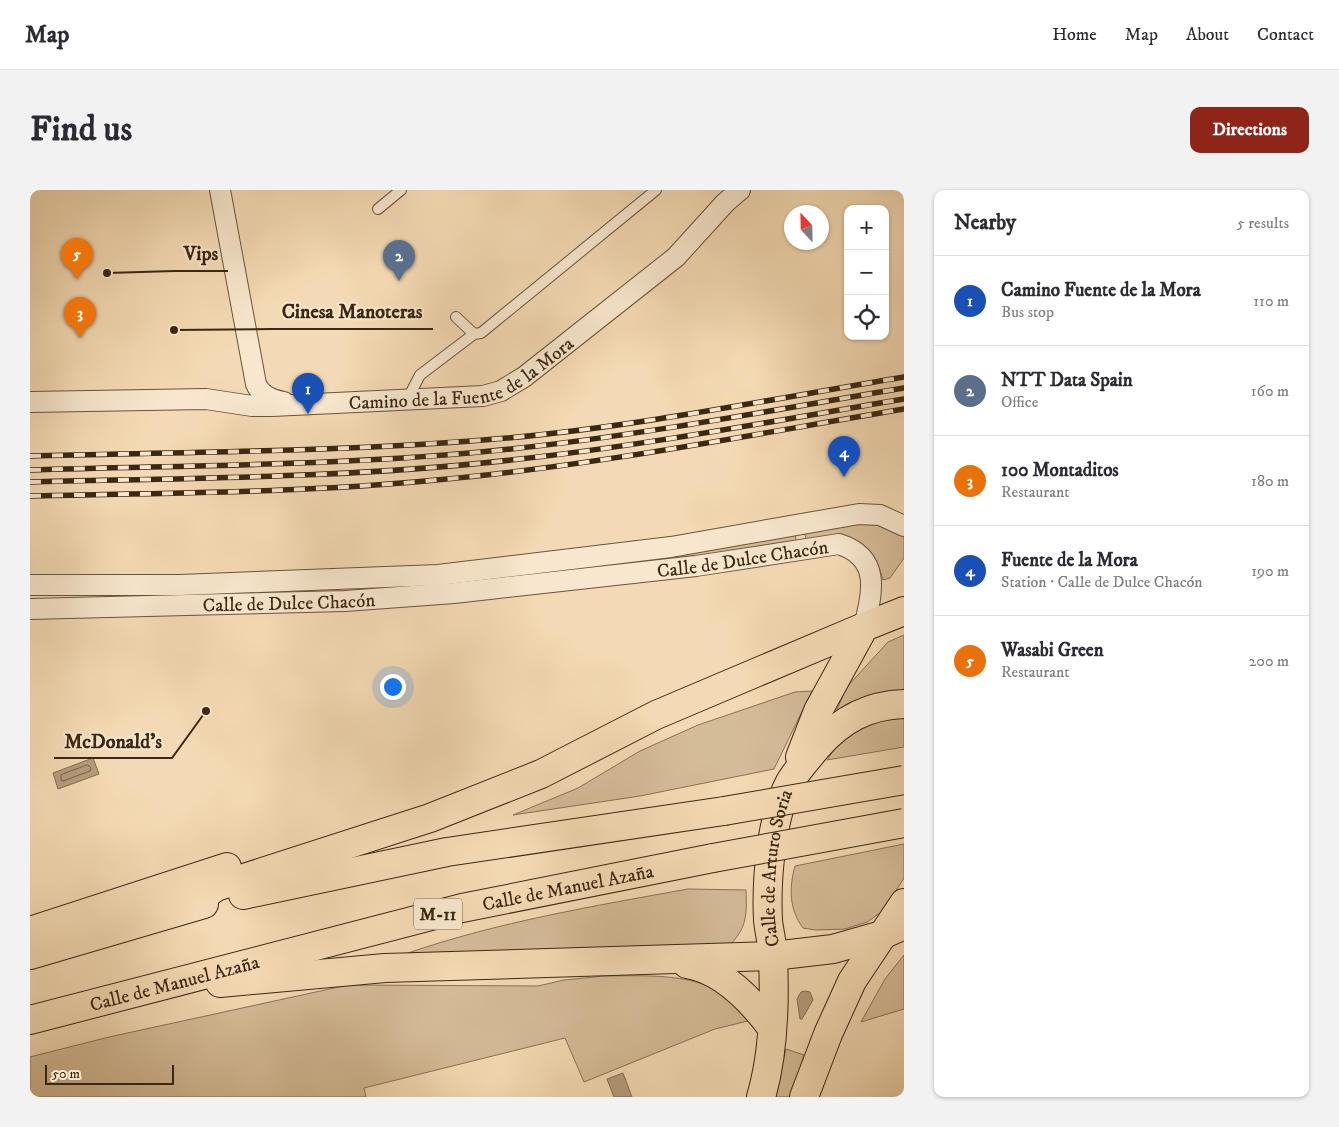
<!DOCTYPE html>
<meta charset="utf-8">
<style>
body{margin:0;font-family:"IM FELL DW Pica",serif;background:#f2f2f3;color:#2b2b33}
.controls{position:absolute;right:15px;top:15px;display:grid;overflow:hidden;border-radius:10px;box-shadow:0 1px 4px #0004}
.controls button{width:45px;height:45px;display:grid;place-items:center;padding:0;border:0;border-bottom:1px solid #e1e1e2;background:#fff;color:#2b2b33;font:25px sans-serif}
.compass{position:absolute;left:754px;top:15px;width:45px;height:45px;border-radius:50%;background:#fff;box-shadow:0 1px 4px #0004;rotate:338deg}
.scale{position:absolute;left:15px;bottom:12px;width:129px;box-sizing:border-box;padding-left:5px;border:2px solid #3b2712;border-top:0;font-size:14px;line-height:18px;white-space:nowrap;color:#3b2712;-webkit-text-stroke:4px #f8e7ce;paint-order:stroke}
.you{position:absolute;left:362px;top:496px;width:18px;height:18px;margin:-12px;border:4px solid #fff;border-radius:50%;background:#1a73e8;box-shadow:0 0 0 8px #1a73e833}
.badge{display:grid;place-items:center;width:32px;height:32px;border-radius:50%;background:#8f2418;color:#fff;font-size:16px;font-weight:700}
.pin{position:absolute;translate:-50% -41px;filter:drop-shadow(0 1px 2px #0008)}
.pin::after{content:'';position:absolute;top:26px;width:18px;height:15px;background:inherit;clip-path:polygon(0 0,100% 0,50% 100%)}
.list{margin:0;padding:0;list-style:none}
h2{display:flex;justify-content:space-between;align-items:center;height:65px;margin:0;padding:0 20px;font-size:21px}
h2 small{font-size:16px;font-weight:400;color:#7c7c81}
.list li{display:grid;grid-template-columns:32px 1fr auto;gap:15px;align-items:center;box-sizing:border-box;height:90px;padding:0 20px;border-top:1px solid #e1e1e2}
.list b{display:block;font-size:19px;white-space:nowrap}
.list p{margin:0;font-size:16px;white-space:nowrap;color:#7c7c81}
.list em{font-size:16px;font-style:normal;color:#7c7c81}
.icon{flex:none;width:28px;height:28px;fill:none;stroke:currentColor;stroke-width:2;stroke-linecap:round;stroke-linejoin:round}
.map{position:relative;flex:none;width:874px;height:907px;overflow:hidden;border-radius:10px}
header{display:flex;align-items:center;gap:30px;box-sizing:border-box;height:70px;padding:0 25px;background:#fff;border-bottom:1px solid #e1e1e2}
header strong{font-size:24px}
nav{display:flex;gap:28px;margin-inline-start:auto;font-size:18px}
.intro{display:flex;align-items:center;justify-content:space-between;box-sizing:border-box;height:120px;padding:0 30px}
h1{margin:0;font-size:35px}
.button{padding:12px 22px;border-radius:10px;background:#8f2418;color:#fff;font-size:18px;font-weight:700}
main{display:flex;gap:30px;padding:0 30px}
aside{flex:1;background:#fff;border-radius:10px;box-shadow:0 1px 4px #0004}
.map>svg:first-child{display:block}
.green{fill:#d5bc98;stroke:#887255}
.water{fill:#b59d7d;stroke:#846e52}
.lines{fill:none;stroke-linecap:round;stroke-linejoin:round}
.shore{stroke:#786248;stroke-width:1}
.lane-casing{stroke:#69543a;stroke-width:12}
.street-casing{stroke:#69543a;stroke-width:22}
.primary-casing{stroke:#3b2712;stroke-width:30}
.highway-casing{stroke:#3b2712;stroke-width:30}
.lane{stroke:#f8e7ce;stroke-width:10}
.street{stroke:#f8e7ce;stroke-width:20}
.primary{stroke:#f4dab4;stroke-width:28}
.highway{stroke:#f4dab4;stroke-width:28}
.rail-casing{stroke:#3b2712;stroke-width:5.5}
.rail{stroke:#f8e7ce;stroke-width:4;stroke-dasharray:11;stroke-linecap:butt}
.highway-bridge-casing{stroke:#3b2712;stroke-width:30;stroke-linecap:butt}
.highway-bridge{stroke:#f4dab4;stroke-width:28}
.labels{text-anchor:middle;stroke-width:4;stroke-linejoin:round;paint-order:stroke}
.shield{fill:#f8e7ce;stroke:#74614a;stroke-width:1}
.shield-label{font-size:18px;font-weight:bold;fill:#3b2712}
.street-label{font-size:19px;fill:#3b2712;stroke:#f8e7ce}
.leader{fill:none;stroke:#3b2712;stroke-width:2}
.callout-dot{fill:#3b2712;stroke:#f8e7ce;stroke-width:2}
.callout-label{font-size:20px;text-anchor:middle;font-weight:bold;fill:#3b2712;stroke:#f8e7ce;stroke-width:4;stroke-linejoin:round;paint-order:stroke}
</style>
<header>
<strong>Map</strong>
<nav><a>Home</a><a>Map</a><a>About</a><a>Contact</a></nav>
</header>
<div class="intro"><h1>Find us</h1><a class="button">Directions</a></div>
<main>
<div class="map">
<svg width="874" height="907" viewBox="0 0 874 907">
<rect width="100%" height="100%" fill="#f4dab4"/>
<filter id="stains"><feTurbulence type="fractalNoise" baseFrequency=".004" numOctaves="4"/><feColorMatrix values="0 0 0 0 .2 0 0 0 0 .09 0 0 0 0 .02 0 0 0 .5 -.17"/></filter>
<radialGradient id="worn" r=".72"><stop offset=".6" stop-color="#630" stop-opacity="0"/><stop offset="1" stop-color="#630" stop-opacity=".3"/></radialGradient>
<path class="green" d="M 834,330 L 867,341 L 874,347 L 874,368 L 860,388 L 853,390 C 840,342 817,346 776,349 L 774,340 Z
M 765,342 L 766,351 L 575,381 L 573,371 Z
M 874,445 L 874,507 L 801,534 L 816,498 L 858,452 Z
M 782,501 L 744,579 L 610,606 L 483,625 L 548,598 L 610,561 L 668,535 L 765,502 Z
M 874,527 L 874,557 L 797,570 L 812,548 L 852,528 Z
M 874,654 L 874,688 L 853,721 L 837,732 L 815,739 L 785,740 L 773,738 C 759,719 759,698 765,676 Z
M 658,699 L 716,700 C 717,726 717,738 698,757 L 378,763 C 468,732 564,716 658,699 Z
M 874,765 L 874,819 L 831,832 L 855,789 Z
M 574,786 C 625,786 690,780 718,831 L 685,839 L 554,892 L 535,848 L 334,898 L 336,907 L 0,907 L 0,867 L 79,847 L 318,795 L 508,796 L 534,790 Z
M 756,859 L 774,865 L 762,907 L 744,907 Z"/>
<path class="water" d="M 63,568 L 69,584 L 28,599 L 23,583 Z
M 775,801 L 780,802 L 783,810 L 772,829 L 770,829 L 767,809 L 771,802 Z
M 593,883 L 602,907 L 584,907 L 577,889 Z"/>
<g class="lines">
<path class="shore" d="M 58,575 L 61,578 L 60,581 L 33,591 L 31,590 L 31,585 Z"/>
<g class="lane-casing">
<path id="lane" d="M 348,19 L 371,0
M 426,127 L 444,144 L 451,143 L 626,0
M 377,210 L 390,185 L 444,144"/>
</g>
<g class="street-casing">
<g id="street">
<path d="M 190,0 L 226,194 C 231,206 242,210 254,212"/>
<path id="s1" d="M 0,212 L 176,209 L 222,216 L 242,216 L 453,206 L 471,201 L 494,187 L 646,67 L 695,13 L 710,0"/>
<path d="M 0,395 L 150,395 L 408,385 L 641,357 L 829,324 L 850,325 L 874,336"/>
<path id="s2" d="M 0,419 L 315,411 L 424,403 L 666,376 L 809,354 C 852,368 842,403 834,437"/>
</g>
</g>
<g class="primary-casing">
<g id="primary">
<path d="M 770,567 L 788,521 L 834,437 L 874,421"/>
<path d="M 743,766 L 803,759 L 852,745"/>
<path id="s3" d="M 731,907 C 744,863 745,813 743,768 C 743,755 739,742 738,730 C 736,690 741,627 760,592 C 767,580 779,567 788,556 C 811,530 838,515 874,514"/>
<path d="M 774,907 L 798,844 L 822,791 L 874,713"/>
</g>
</g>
<g class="highway-casing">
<g id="highway">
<path d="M 213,705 L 417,662 L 694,621"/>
<path d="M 155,719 L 186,697 L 400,628 L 511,584 L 626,525 L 834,437"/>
<path d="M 0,741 L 197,677"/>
<path d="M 852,745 L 874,735"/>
<path d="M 0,765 L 174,714"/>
<path d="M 657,774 C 693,780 721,810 742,838"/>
<path d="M 190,793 L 355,778 L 743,766"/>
<path id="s4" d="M 0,830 L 432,718 L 683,668"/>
</g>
</g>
<use href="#lane" class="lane"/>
<use href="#street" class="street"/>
<use href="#primary" class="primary"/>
<use href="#highway" class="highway"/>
<g class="rail-casing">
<path id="rail" d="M 0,266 C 159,262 318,262 477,248 C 610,236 742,209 874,187
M 0,280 C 160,275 322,276 481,259 C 613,245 743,220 874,198
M 0,292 C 160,288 322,288 481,270 C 613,256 743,231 874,209
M 0,306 C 136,303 271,303 406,290 C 563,276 719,245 874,219"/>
</g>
<use href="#rail" class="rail"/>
<g class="highway-bridge-casing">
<path id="highway-bridge" d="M 694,621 L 874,590
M 683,668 L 874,633"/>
</g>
<use href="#highway-bridge" class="highway-bridge"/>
</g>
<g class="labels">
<rect class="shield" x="384" y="708.5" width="48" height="31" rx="4"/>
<g class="shield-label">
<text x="408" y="730">M-11</text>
</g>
<g class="street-label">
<text dy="7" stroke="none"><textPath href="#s1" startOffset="439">Camino de la Fuente de la Mora</textPath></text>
<text dy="7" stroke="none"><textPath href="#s2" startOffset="715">Calle de Dulce Chacón</textPath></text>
<text dy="7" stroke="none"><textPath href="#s2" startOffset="259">Calle de Dulce Chacón</textPath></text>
<text dy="7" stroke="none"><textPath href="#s3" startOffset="231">Calle de Arturo Soria</textPath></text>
<text dy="7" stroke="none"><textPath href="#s4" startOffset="554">Calle de Manuel Azaña</textPath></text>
<text dy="7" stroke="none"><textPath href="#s4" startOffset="149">Calle de Manuel Azaña</textPath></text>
</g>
</g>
<path class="leader" d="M77 83L144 81H198M144 140L242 139H403M176 521L142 568H24"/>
<g class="callout-dot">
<circle cx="77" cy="83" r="5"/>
<circle cx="144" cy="140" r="5"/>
<circle cx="176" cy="521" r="5"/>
</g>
<g class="callout-label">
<text x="171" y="70">Vips</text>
<text x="322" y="128">Cinesa Manoteras</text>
<text x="83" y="558">McDonald's</text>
</g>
<rect width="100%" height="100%" filter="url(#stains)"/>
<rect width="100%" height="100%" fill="url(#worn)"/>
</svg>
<div class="controls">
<button>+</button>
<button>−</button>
<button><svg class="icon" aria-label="locate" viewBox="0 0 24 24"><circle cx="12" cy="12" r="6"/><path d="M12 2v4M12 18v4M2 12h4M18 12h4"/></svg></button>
</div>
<svg class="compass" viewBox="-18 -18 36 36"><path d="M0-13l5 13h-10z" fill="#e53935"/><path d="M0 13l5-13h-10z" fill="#7c7c81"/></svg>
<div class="scale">50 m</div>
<div class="you"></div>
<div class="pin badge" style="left:278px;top:224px;background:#1a4fb4">1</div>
<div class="pin badge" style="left:369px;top:91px;background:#5c6f8a">2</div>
<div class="pin badge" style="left:50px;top:148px;background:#e8710a">3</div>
<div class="pin badge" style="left:814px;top:287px;background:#1a4fb4">4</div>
<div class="pin badge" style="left:47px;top:89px;background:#e8710a">5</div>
</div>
<aside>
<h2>Nearby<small>5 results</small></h2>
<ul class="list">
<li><span class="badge" style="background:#1a4fb4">1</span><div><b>Camino Fuente de la Mora</b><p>Bus stop</p></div><em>110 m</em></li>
<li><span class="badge" style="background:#5c6f8a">2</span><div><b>NTT Data Spain</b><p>Office</p></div><em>160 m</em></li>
<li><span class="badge" style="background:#e8710a">3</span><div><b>100 Montaditos</b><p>Restaurant</p></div><em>180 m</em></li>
<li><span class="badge" style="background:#1a4fb4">4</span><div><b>Fuente de la Mora</b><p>Station · Calle de Dulce Chacón</p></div><em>190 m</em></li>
<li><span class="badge" style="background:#e8710a">5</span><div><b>Wasabi Green</b><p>Restaurant</p></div><em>200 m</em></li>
</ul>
</aside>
</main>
